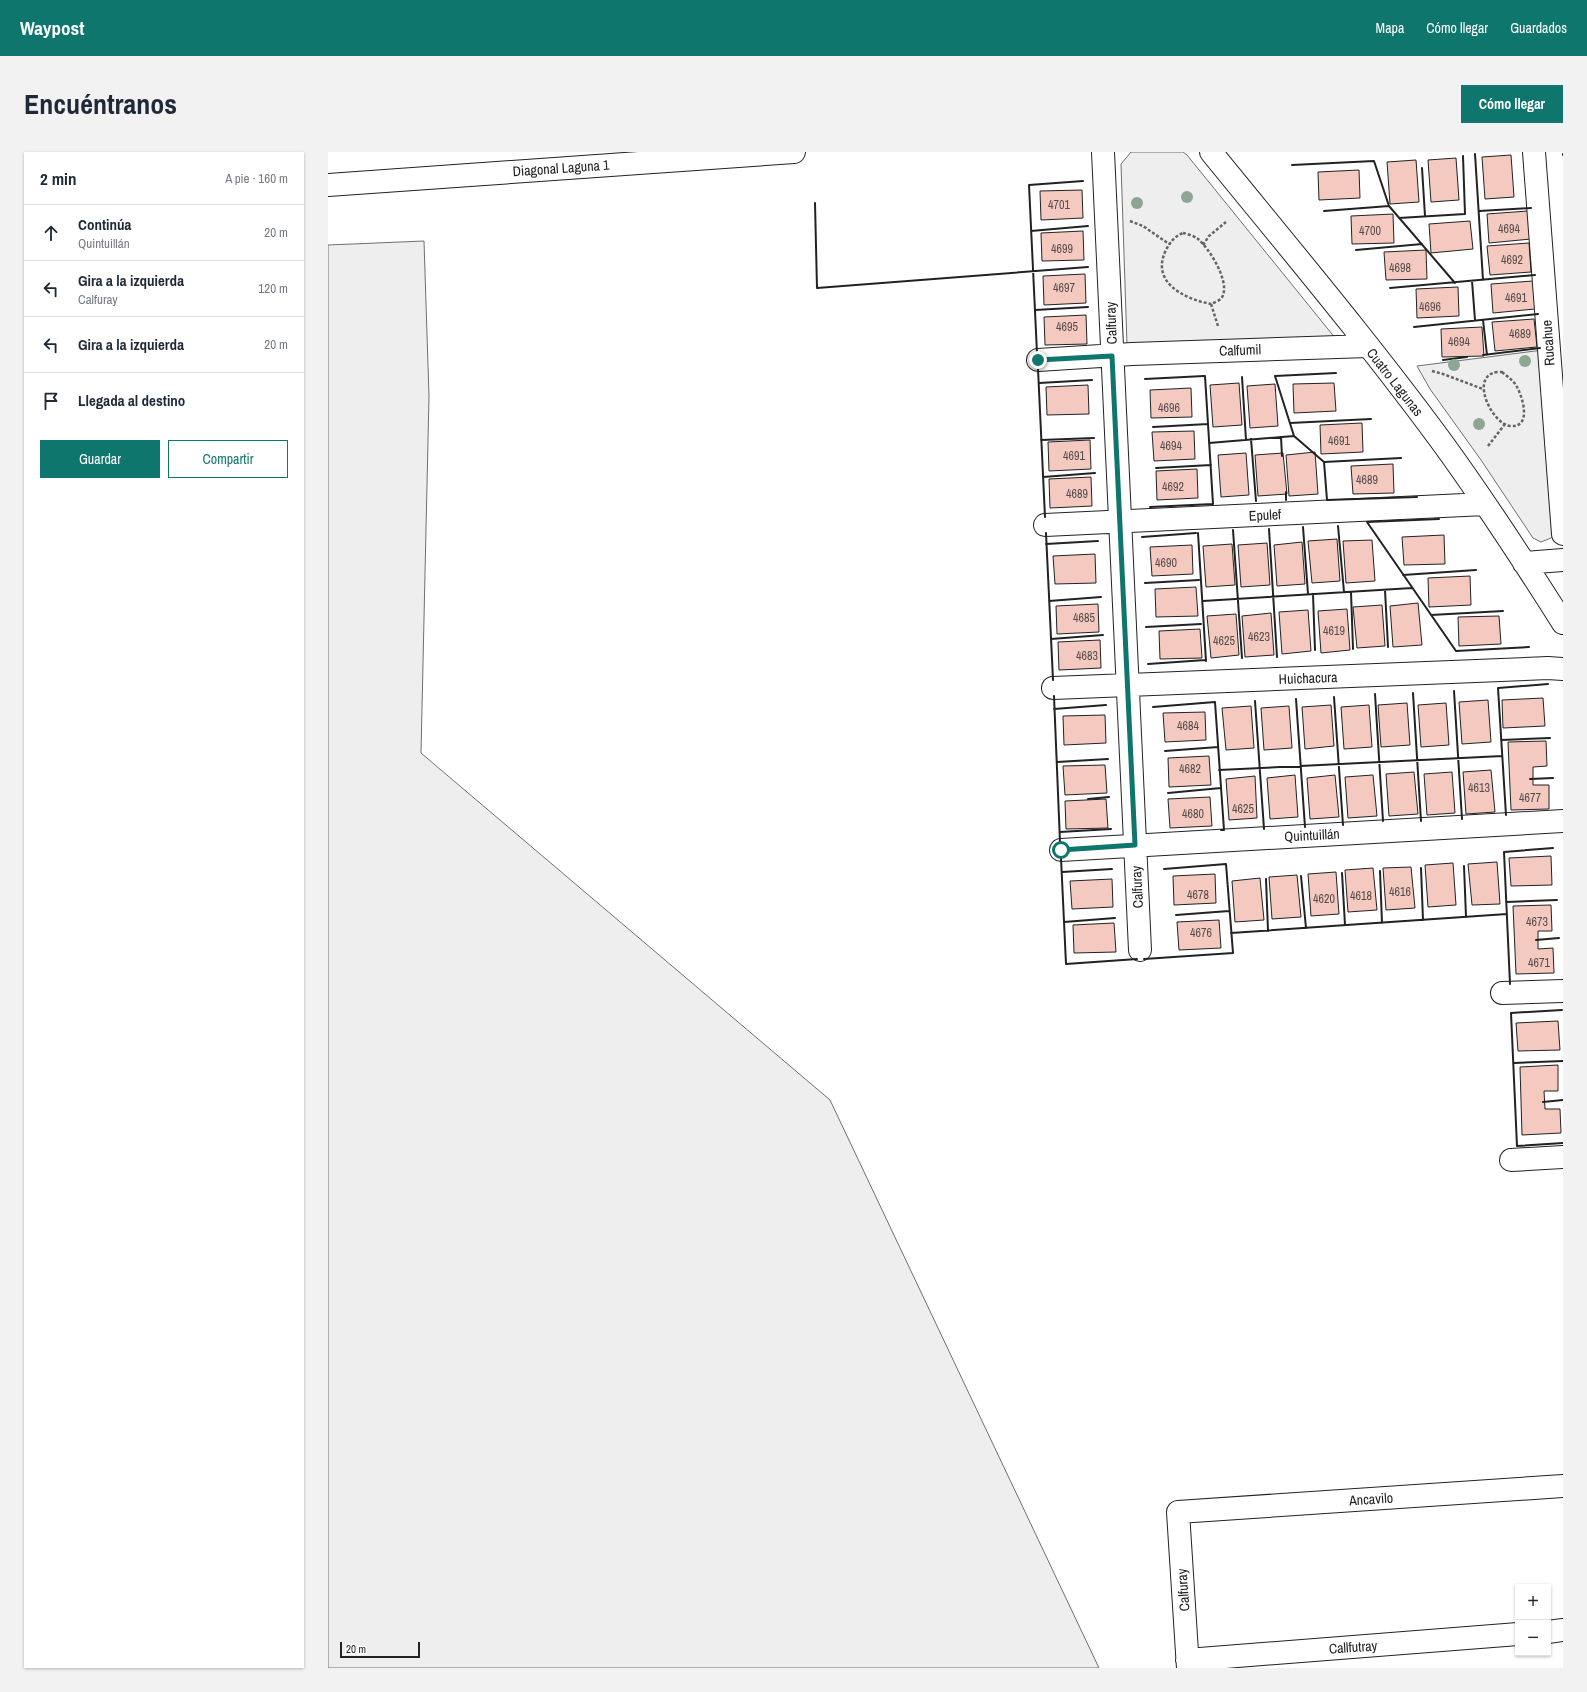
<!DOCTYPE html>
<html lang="es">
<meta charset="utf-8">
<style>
body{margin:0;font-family:"Archivo Narrow",sans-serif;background:#f2f2f3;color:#1f2937}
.controls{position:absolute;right:12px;bottom:12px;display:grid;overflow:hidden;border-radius:0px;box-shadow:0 1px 3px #0004}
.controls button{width:36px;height:36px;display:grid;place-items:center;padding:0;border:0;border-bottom:1px solid #e0e1e3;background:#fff;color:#1f2937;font:20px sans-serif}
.scale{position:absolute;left:12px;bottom:10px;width:80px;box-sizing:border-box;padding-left:4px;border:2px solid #222;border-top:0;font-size:11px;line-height:14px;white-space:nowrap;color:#222;-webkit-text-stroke:3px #fff;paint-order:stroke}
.stop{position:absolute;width:12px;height:12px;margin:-9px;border:3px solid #0f766e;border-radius:50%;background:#fff}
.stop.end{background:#0f766e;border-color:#fff;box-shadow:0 1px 4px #0008}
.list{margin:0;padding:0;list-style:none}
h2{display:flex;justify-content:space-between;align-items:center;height:52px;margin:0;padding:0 16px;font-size:17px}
h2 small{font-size:13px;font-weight:400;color:#747a83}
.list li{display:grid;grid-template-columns:26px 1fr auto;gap:12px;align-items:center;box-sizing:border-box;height:56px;padding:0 16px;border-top:1px solid #e0e1e3}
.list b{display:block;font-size:15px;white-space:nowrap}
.list p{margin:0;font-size:13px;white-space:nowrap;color:#747a83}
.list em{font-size:13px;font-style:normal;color:#747a83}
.actions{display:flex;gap:8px;padding:12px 16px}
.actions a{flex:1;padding:9px 0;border:1px solid #0f766e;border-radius:0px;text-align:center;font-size:14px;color:#0f766e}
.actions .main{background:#0f766e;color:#fff}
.icon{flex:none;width:22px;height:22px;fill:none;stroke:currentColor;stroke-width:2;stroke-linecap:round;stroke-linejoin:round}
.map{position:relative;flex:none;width:1235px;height:1516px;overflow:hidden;border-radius:0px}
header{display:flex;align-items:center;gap:24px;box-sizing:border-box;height:56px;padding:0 20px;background:#0f766e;color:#fff}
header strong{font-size:19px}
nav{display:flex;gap:22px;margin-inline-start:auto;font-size:14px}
.intro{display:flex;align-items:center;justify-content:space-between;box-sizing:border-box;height:96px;padding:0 24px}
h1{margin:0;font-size:28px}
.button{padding:10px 18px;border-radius:0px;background:#0f766e;color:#fff;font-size:14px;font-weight:700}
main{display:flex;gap:24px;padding:0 24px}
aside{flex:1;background:#fff;border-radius:0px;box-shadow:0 1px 3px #0004}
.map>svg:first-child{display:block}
.green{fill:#eee;stroke:#6f6f6f}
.building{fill:#f3c9c0;stroke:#222}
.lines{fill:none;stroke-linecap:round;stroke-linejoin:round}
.minor-casing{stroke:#222;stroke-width:24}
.path{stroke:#646464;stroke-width:2.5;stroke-dasharray:3 2;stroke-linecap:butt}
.minor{stroke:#fff;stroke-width:22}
.wall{stroke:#222;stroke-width:2}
.tree{fill:#8da692}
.route{stroke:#0f766e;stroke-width:5}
.labels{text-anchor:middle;stroke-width:3;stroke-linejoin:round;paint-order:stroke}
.number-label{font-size:12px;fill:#564c4a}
.street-label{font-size:14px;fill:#222;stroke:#fff}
</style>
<header>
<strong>Waypost</strong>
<nav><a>Mapa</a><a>Cómo llegar</a><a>Guardados</a></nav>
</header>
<div class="intro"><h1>Encuéntranos</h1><a class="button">Cómo llegar</a></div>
<main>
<aside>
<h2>2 min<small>A pie · 160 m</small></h2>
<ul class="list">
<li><svg class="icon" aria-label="ahead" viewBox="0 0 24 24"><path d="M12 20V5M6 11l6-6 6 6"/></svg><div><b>Continúa</b><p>Quintuillán</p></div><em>20 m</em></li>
<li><svg class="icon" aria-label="left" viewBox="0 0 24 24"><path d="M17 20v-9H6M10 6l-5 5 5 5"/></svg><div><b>Gira a la izquierda</b><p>Calfuray</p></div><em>120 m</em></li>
<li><svg class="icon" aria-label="left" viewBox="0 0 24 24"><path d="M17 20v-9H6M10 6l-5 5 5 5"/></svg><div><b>Gira a la izquierda</b></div><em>20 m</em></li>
<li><svg class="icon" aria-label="arrive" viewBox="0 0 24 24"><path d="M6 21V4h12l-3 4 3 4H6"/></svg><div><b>Llegada al destino</b></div></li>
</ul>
<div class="actions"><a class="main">Guardar</a><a>Compartir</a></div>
</aside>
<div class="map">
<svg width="1235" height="1516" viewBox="0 0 1235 1516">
<rect width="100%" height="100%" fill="#fff"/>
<path class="green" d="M 803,0 L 855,0 L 859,3 L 1008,187 L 799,193 L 793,12 Z
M 96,89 L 101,244 L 93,601 L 502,948 L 771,1516 L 0,1516 L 0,93 Z
M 1215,198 L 1228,380 L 1223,386 L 1213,390 L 1205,386 L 1153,308 L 1102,237 L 1089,214 Z"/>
<path class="building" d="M 1183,3 L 1186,45 L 1157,47 L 1154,5 Z
M 1128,6 L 1131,48 L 1103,50 L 1100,8 Z
M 1088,8 L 1091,50 L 1062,52 L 1059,10 Z
M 1031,18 L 1032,46 L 991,48 L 990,20 Z
M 754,38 L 755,66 L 713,68 L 712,39 Z
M 1200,59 L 1203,87 L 1161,91 L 1159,62 Z
M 1065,62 L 1066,91 L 1024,92 L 1023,64 Z
M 1142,69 L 1145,97 L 1103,101 L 1101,72 Z
M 755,79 L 756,108 L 714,109 L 713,81 Z
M 1201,91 L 1203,120 L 1162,123 L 1159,94 Z
M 1098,98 L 1099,127 L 1058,128 L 1056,100 Z
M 757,122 L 758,151 L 716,153 L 715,124 Z
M 1205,129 L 1207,157 L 1165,161 L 1163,132 Z
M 1130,135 L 1131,164 L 1089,166 L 1088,137 Z
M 758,163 L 759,192 L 717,193 L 716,165 Z
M 1206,167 L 1209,195 L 1167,199 L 1164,170 Z
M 1154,175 L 1156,204 L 1114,205 L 1113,177 Z
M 911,231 L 914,273 L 885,275 L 882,233 Z
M 1006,231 L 1008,259 L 966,261 L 965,232 Z
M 947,232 L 950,274 L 922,276 L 919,234 Z
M 760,233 L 761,262 L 719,263 L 718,235 Z
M 863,236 L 864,265 L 823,266 L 822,238 Z
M 1034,271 L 1035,300 L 993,302 L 992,273 Z
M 866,279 L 867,307 L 826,309 L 824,280 Z
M 762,288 L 763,317 L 721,319 L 720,290 Z
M 987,300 L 990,342 L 961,344 L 958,303 Z
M 918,301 L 921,343 L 893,345 L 890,303 Z
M 955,301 L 959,342 L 930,344 L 927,303 Z
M 1065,312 L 1066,341 L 1025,342 L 1023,314 Z
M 869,317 L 870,346 L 829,348 L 828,319 Z
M 763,325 L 764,354 L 722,356 L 721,327 Z
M 1116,383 L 1117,412 L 1076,413 L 1074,385 Z
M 1009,387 L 1012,429 L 984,431 L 980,389 Z
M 1044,388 L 1047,429 L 1018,431 L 1015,389 Z
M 974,390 L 977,432 L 949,434 L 946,393 Z
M 939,391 L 942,433 L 913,435 L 910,393 Z
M 904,392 L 907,433 L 878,435 L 875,394 Z
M 864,393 L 865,422 L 824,424 L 822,395 Z
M 767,402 L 768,431 L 727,432 L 725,404 Z
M 1142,424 L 1143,453 L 1101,455 L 1100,426 Z
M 868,435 L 870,464 L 828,465 L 827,437 Z
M 1090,451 L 1094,493 L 1065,495 L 1062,454 Z
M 770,452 L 771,480 L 729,482 L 728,454 Z
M 1054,453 L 1057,494 L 1029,496 L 1025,455 Z
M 1019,457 L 1022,498 L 993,501 L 990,459 Z
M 980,458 L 983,499 L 954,502 L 951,460 Z
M 943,461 L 946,503 L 917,505 L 914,464 Z
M 908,462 L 911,503 L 883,506 L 879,464 Z
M 1171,464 L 1173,492 L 1131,494 L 1130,465 Z
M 872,477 L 874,506 L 832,507 L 831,479 Z
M 772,488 L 773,516 L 731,518 L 730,490 Z
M 1215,546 L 1217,574 L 1175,576 L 1174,548 Z
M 1160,548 L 1163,590 L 1134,592 L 1131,550 Z
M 1079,551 L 1082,593 L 1053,595 L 1050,553 Z
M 1118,551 L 1121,593 L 1093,595 L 1090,553 Z
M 1003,553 L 1006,594 L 977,597 L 974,555 Z
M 1041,553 L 1044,595 L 1016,597 L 1013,555 Z
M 923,554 L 926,596 L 898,598 L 894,556 Z
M 961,554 L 964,596 L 936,598 L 933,556 Z
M 877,560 L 878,588 L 837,590 L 835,561 Z
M 777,563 L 778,591 L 736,593 L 735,564 Z
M 1218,589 L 1219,614 L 1205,615 L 1205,633 L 1221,633 L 1221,657 L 1183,658 L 1180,590 Z
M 881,604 L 883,633 L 841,635 L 840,606 Z
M 777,613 L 779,641 L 737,643 L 735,614 Z
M 1163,618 L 1167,660 L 1138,662 L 1135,620 Z
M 1086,620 L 1090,662 L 1061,664 L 1058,622 Z
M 1124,620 L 1127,661 L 1099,663 L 1096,622 Z
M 967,623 L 970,665 L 942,667 L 939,626 Z
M 1007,623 L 1011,665 L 982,667 L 979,626 Z
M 1045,623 L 1049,664 L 1020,666 L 1017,625 Z
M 927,624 L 929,666 L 901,668 L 898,627 Z
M 882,645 L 884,674 L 842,676 L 840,647 Z
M 778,647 L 780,676 L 738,677 L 737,649 Z
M 1223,704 L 1224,733 L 1183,734 L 1181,706 Z
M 1169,710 L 1172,752 L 1144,753 L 1140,712 Z
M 1125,711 L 1128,753 L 1100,755 L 1097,713 Z
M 1083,715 L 1087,756 L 1058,758 L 1055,716 Z
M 1045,716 L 1049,758 L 1020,760 L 1017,718 Z
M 1008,720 L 1011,762 L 983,764 L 980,722 Z
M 887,722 L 888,751 L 846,753 L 845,724 Z
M 969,723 L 973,765 L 944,767 L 941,725 Z
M 932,726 L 936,768 L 907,770 L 904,729 Z
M 784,727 L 785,755 L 744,757 L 742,729 Z
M 1223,753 L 1224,779 L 1210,779 L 1210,797 L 1225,796 L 1226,821 L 1188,822 L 1185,754 Z
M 891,768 L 893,796 L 851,798 L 849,770 Z
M 786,771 L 788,800 L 746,801 L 745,773 Z
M 1230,869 L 1232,898 L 1190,899 L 1188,871 Z
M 1230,913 L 1230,939 L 1216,939 L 1217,957 L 1232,957 L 1233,981 L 1194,983 L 1192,915 Z"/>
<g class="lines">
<g class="minor-casing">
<path id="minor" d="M 775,0 L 812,798
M 883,0 C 962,97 1042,192 1116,293 C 1158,351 1197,411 1235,471
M 1206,0 L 1235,382
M 0,33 L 466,0
M 710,208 L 804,202 L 1040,194
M 717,373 L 1157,352
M 1196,411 L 1235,408
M 725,536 L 1220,516 L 1235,517
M 733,698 L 1235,669
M 1174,841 L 1235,839
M 1183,1008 L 1235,1005
M 1220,1480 L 1235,1478
M 859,1508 L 1190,1482
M 860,1516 L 850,1360 L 1235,1334"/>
</g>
<path class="path" d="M 802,69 L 815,74 L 841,92
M 855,81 C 860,82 866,84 870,87 C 881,96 901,128 895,143 C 894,148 887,150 883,152 C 856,147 822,130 838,98 C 842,90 847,84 855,81 Z
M 875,93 L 881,84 L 898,70
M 883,152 L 890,174
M 1104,219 L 1115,222 L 1155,237
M 1174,220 C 1180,225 1186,229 1189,235 C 1195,246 1204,276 1182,274 C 1165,272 1143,229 1165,221 C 1167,220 1172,220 1174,220 Z
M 1160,294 L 1177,272"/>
<use href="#minor" class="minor"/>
<path class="wall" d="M 1147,2 L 1155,128
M 1235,2 L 1235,3
M 964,13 L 1046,9 L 1061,54 L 1127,131
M 1094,16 L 1097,64
M 487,51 L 489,136 L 760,115
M 996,59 L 1061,54
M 1151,59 L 1203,56
M 1071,66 L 1137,62 L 1135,4
M 703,79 L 760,74
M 1028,98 L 1094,92
M 1144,129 L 1147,168
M 1062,136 L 1207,123
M 707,158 L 760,155
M 1155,168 L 1159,203
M 1086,175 L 1210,162
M 709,201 L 701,33 L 755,29
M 1155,203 L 1212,196
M 1115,208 L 1139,205
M 710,217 L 717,365
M 914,225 L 918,288
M 817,227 L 876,224
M 711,231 L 764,228
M 962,271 L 1043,267
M 825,275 L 880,272
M 953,285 L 954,304
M 923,287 L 928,349
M 713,288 L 766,286
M 881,291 L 966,284
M 996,310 L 1073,306
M 828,316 L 883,313
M 715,325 L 767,321
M 958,340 L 958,348
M 999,348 L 996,310 L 966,284 L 947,224 L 1008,221
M 999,348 L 1089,345
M 822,355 L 885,352 L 877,224
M 1039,370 L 1128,499 L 1201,495
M 1039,370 L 1111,367
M 1010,374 L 1016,440
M 975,375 L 980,442
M 941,377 L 949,505
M 905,378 L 914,506
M 718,381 L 725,528
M 870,381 L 878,509
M 814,385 L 868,381
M 718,392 L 770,389
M 1075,423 L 1148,418
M 817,431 L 871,428
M 1057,438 L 1060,495
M 1023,440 L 1025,497
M 985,442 L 987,498
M 721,449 L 773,445
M 875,449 L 1084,436
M 1103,463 L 1175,459
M 818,475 L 873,472
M 723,487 L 775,483
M 820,512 L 877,508
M 1126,539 L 1134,667
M 1085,541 L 1093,669
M 1047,542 L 1055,669
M 726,544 L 732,690
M 1006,545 L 1015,673
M 968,547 L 977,675
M 927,549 L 936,677
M 825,555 L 887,550 L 896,678 L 893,678
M 726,557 L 778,553
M 1173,588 L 1222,586
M 837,599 L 890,595
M 729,610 L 780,607
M 891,618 L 1174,604
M 1202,627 L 1225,626
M 840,641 L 893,636
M 760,647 L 781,645
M 1178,663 L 1170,536 L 1220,532
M 732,680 L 783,677
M 733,706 L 738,812 L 809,807
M 1136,714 L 1138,765
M 1093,716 L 1095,768
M 1052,719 L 1054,771
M 734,720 L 784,717
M 1014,721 L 1017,773
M 973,724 L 978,776
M 938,727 L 940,779
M 1178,750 L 1229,748
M 848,763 L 901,759
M 736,770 L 787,766
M 903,781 L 1179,762
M 1208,788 L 1231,786
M 816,807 L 905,801 L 898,712 L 836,717
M 1182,832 L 1176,700 L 1225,696
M 1234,858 L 1183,861 L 1189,994 L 1235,991
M 1186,911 L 1235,909
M 1215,950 L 1235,948"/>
</g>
<g class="tree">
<circle cx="859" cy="45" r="6"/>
<circle cx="809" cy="51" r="6"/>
<circle cx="1197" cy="209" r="6"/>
<circle cx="1126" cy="213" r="6"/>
<circle cx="1151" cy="272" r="6"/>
</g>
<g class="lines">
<path class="route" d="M 710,208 L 784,204 L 807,693 L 733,698"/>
</g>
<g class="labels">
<g class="number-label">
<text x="731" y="57">4701</text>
<text x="1181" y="81">4694</text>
<text x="1042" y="83">4700</text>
<text x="734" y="101">4699</text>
<text x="1184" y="112">4692</text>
<text x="1072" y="120">4698</text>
<text x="736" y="140">4697</text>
<text x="1188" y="150">4691</text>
<text x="1102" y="159">4696</text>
<text x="739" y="179">4695</text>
<text x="1192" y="186">4689</text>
<text x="1131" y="194">4694</text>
<text x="841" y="260">4696</text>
<text x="1011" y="293">4691</text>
<text x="843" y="298">4694</text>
<text x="746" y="308">4691</text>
<text x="1039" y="332">4689</text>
<text x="845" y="339">4692</text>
<text x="749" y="346">4689</text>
<text x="838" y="415">4690</text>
<text x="756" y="470">4685</text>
<text x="1006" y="483">4619</text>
<text x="931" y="489">4623</text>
<text x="896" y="493">4625</text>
<text x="759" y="508">4683</text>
<text x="860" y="578">4684</text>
<text x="862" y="621">4682</text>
<text x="1151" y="640">4613</text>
<text x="1202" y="650">4677</text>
<text x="915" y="661">4625</text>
<text x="865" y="666">4680</text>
<text x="1072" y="744">4616</text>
<text x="870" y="747">4678</text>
<text x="1033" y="748">4618</text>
<text x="996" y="751">4620</text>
<text x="1209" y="774">4673</text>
<text x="873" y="785">4676</text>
<text x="1211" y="815">4671</text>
</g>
<g class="street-label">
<text transform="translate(233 16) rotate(-4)" y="5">Diagonal Laguna 1</text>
<text transform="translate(783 171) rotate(-92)" y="5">Calfuray</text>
<text transform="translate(1220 191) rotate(-94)" y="5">Rucahue</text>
<text transform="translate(912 198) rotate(-2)" y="5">Calfumil</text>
<text transform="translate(1067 230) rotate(52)" y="5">Cuatro Lagunas</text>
<text transform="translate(937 363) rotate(-3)" y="5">Epulef</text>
<text transform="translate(980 526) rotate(-2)" y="5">Huichacura</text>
<text transform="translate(984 683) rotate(-3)" y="5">Quintuillán</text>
<text transform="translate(809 735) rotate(-93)" y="5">Calfuray</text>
<text transform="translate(1043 1347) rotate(-4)" y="5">Ancavilo</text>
<text transform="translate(855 1438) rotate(-94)" y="5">Calfuray</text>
<text transform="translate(1025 1495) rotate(-4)" y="5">Callfutray</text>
</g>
</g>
</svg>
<div class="controls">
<button>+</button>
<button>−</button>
</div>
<div class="scale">20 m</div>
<div class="stop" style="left:733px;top:698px"></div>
<div class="stop end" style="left:710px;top:208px"></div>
</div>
</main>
